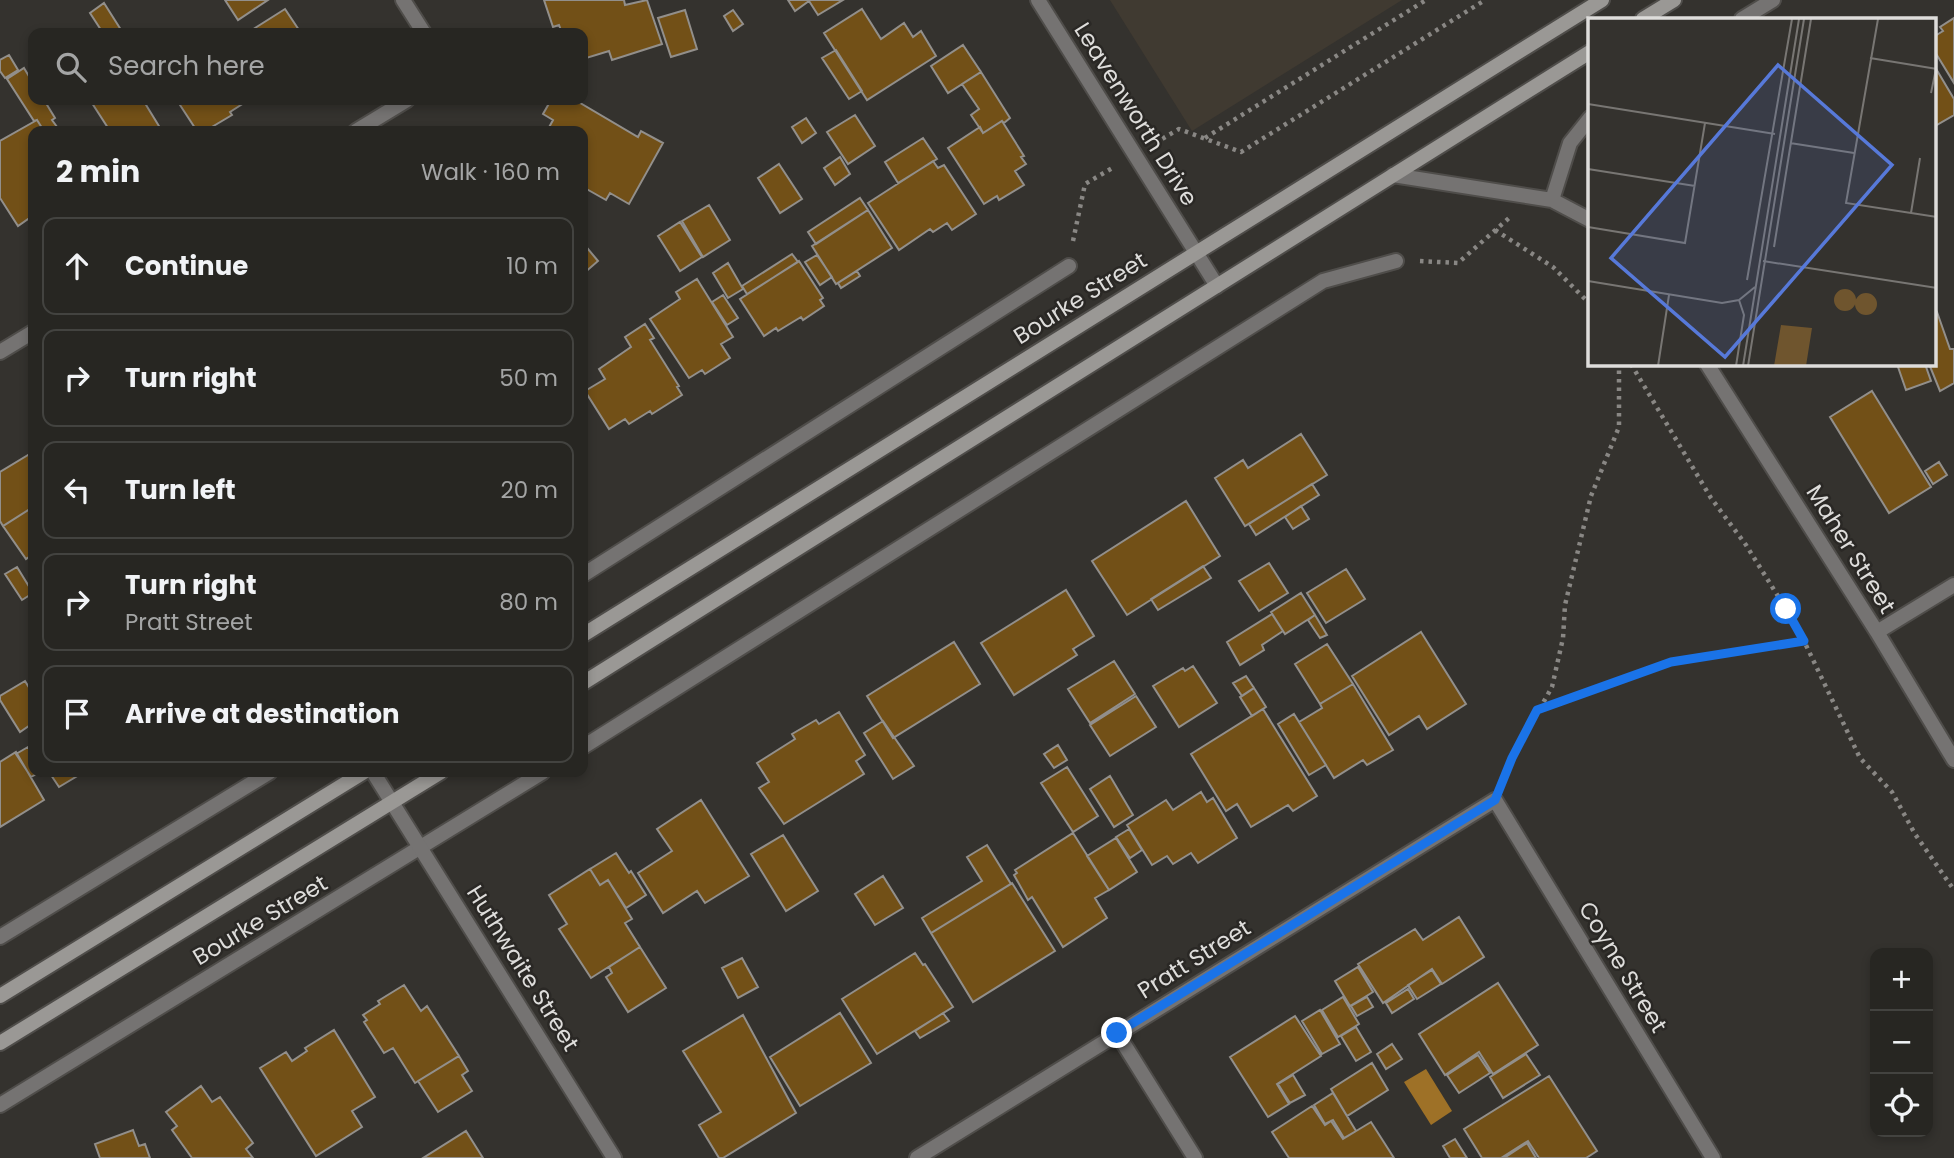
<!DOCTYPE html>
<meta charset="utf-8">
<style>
body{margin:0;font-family:Poppins,sans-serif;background:#33322f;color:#f1f3f6}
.controls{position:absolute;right:21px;bottom:21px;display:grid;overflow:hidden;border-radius:14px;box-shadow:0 4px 10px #0003}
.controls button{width:63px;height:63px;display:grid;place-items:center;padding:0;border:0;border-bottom:2px solid #434340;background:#272622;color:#f1f3f6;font:35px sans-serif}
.stop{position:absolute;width:21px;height:21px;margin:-16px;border:5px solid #1a73e8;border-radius:50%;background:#fff}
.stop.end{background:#1a73e8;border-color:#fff;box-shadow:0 2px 7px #0008}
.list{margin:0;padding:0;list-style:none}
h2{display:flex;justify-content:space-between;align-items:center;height:91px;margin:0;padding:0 28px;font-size:30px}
h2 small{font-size:23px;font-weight:400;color:#a4a5a5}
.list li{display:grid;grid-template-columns:46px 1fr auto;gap:21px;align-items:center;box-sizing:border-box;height:98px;margin:0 14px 14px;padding:0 14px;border:2px solid #434340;border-radius:14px}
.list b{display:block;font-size:26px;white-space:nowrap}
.list p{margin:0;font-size:23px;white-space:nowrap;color:#a4a5a5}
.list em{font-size:23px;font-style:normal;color:#a4a5a5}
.icon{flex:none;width:38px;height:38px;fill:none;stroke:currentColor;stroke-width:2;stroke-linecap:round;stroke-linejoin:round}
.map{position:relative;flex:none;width:1954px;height:1158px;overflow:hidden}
.search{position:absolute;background:#272622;box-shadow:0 4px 10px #0003;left:28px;top:28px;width:560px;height:77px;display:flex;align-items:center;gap:18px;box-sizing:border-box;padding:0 24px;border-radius:14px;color:#a4a5a5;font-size:26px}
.panel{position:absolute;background:#272622;box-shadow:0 4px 10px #0003;left:28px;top:126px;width:560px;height:651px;border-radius:14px}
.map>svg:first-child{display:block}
.built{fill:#403a31}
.water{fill:#9e7127}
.building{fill:#725017;stroke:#928f8b;stroke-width:2}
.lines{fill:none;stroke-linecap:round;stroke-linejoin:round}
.minor-casing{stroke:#4f4d4a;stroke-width:18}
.tertiary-casing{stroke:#4f4d4a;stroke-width:18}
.secondary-casing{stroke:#4f4d4a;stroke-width:18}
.path{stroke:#898784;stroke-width:4.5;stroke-dasharray:3.5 5;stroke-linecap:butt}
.minor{stroke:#757372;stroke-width:14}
.tertiary{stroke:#757372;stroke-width:14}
.secondary{stroke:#9a9895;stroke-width:14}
.route{stroke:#1a73e8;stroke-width:9}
.labels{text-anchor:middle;stroke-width:5;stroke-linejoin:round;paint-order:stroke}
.street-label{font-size:23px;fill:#dedddb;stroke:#2a2825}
.inset-road{fill:none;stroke:#787673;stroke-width:2}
.view{fill:#5779d9;fill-opacity:0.15;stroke:#5779d9;stroke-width:3.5}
.inset-edge{fill:none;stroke:#dedddb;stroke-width:3.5}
</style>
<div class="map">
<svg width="1954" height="1158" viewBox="0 0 1954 1158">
<rect width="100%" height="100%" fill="#34322e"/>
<path class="built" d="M 1110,0 L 1402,0 L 1192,131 Z"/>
<path class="water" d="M 1426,1069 L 1452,1111 L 1431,1125 L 1404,1082 Z"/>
<path class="building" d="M 225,0 L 268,0 L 238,20 Z
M 544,0 L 624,0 L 625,5 L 647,0 L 662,44 L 612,60 L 609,51 L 583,59 L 583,33 L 562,33 L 559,25 L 553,27 Z
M 788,0 L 843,0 L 818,15 L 809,1 L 795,11 Z
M 104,3 L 123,33 L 103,33 L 90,13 Z
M 285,9 L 301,33 L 247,33 Z
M 862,9 L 881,39 L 904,23 L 913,37 L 921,31 L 936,56 L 867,100 L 824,33 Z
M 685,10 L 697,49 L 671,57 L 658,18 Z
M 733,10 L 743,24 L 733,31 L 724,16 Z
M 1954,18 L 1954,83 L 1935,52 L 1935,36 L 1943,31 L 1940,27 Z
M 963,45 L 981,72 L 948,93 L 931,66 Z
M 836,50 L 862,91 L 849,99 L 822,58 Z
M 9,55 L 18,70 L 5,78 L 0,71 L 0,60 Z
M 1935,67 L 1954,99 L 1954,115 L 1935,126 Z
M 24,68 L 33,83 L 33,100 L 44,100 L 55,118 L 52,120 L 60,131 L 44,131 L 37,120 L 34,121 L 7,79 Z
M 981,72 L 1010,118 L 1004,123 L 1002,121 L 983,133 L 971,115 L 979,109 L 962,84 Z
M 90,100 L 143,100 L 162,131 L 110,131 Z
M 182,100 L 242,100 L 244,103 L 230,112 L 232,115 L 205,131 L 197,131 L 178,102 Z
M 551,100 L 575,100 L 638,137 L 641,131 L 663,143 L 629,204 L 610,193 L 606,200 L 583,187 L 583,131 L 547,131 L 553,120 L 543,114 Z
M 855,115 L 875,146 L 848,164 L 827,132 Z
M 806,118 L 816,133 L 802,143 L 792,127 Z
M 37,120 L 44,131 L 33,131 L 33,220 L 31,217 L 18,226 L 0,198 L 0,141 Z
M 1002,121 L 1024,156 L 1021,157 L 1026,164 L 1015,171 L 1024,185 L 999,200 L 997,196 L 984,204 L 948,148 L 980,127 L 983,133 Z
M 923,138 L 937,159 L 898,183 L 885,162 Z
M 840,157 L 850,174 L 835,185 L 824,168 Z
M 933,161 L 938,168 L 944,165 L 976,214 L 952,230 L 947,223 L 933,232 L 930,229 L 899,250 L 868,203 Z
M 779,164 L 802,199 L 780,213 L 758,178 Z
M 860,198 L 868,210 L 816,244 L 808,232 Z
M 709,205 L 730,240 L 703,257 L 682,221 Z
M 868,210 L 892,248 L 836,284 L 812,246 Z
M 680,222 L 702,257 L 680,271 L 658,236 Z
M 583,243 L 598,261 L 583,274 Z
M 792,254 L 798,262 L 747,294 L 742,286 Z
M 817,255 L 832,277 L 820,285 L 805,262 Z
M 799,261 L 823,298 L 820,300 L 824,306 L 803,320 L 801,317 L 778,331 L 776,328 L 764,336 L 740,299 Z
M 728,263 L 743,289 L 728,298 L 713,273 Z
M 857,271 L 860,276 L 841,288 L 838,283 Z
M 697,279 L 733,337 L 721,344 L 730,358 L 705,374 L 702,370 L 689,378 L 650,319 L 680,299 L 676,292 Z
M 723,295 L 738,318 L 727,325 L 712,302 Z
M 1937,312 L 1950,349 L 1954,349 L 1954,383 L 1940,391 L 1929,364 L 1935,364 L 1935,313 Z
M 645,324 L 654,338 L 650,340 L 679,386 L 677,387 L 682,395 L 652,414 L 650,411 L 629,424 L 625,419 L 609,429 L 585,391 L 605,379 L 599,369 L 631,347 L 625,337 Z
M 1897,364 L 1925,364 L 1931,381 L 1906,390 Z
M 1872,391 L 1931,487 L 1889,513 L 1830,417 Z
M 1301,434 L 1327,475 L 1245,526 L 1215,478 L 1243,460 L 1248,468 Z
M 33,452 L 33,507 L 3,526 L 0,521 L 0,472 Z
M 1939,462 L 1947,475 L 1933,484 L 1925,471 Z
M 1312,484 L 1319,495 L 1256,535 L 1249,524 Z
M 1186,501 L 1220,556 L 1127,615 L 1092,561 Z
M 1301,506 L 1309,519 L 1293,529 L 1285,517 Z
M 33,507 L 33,554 L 26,559 L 3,526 Z
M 1269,563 L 1288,593 L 1259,611 L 1239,581 Z
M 1203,566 L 1211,578 L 1158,610 L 1151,599 Z
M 17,567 L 33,593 L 22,600 L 5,574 Z
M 1346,569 L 1365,599 L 1326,623 L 1307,593 Z
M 1066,590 L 1094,636 L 1073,649 L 1077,655 L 1014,695 L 981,643 Z
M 1301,593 L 1315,615 L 1285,634 L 1271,612 Z
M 1272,614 L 1283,631 L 1262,645 L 1264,650 L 1240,665 L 1227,642 Z
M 1315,615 L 1327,635 L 1320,638 L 1308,620 Z
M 1421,632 L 1466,704 L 1427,729 L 1419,716 L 1389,735 L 1352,676 Z
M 954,642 L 980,684 L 893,738 L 867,696 Z
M 1327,644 L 1353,684 L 1320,704 L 1295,664 Z
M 1114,661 L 1135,694 L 1090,723 L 1068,689 Z
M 1193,666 L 1217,703 L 1179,727 L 1153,686 L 1183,668 L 1185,671 Z
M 1246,676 L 1254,688 L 1242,696 L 1233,683 Z
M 25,681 L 33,694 L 33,723 L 20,732 L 0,700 L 0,696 Z
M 1353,684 L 1393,750 L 1367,765 L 1363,760 L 1334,778 L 1299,722 L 1322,708 L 1320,704 Z
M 1254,688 L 1266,707 L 1252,716 L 1240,697 Z
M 1136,696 L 1156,727 L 1110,756 L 1090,725 Z
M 1263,709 L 1317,796 L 1293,811 L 1288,805 L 1251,827 L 1237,804 L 1226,811 L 1191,754 Z
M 839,712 L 865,755 L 856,761 L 864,774 L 784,824 L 759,788 L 769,782 L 757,763 L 795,739 L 792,734 L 816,720 L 819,724 Z
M 1294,714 L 1326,765 L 1309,775 L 1278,724 Z
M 883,721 L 914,766 L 893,779 L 864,733 Z
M 1058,745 L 1067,760 L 1054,768 L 1044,754 Z
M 28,747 L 33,755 L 33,772 L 40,772 L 31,777 L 16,754 Z
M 16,752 L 44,800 L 0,827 L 0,762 Z
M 1067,767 L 1098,816 L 1073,832 L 1041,783 Z
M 49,772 L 84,772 L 59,787 Z
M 1110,776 L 1133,815 L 1114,827 L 1090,789 Z
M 1201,792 L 1207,802 L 1213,798 L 1237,838 L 1198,863 L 1191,853 L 1173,864 L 1167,856 L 1152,865 L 1127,825 L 1166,800 L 1173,810 Z
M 701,800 L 749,876 L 705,903 L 697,891 L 663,913 L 638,873 L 672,851 L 657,829 Z
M 1129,829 L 1142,850 L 1130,858 L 1116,837 Z
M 1073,833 L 1109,890 L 1095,898 L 1107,918 L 1063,947 L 1032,897 L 1028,900 L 1014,875 L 1017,873 L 1015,870 Z
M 783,835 L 818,891 L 786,911 L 751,854 Z
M 1116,838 L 1137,872 L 1109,890 L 1087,856 Z
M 987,845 L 1011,884 L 931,933 L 922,918 L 982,881 L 967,857 Z
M 616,853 L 629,873 L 631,871 L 646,895 L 626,908 L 608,880 L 600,885 L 590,869 Z
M 590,869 L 600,885 L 608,880 L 632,919 L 625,923 L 640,947 L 591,978 L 559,929 L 567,924 L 549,895 Z
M 883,876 L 903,908 L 875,925 L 855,894 Z
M 1012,883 L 1055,951 L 973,1002 L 931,933 Z
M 1459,917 L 1484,957 L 1442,984 L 1432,969 L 1383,1003 L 1358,964 L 1415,929 L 1423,940 Z
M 640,947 L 666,988 L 628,1012 L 606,977 L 612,973 L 609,967 Z
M 915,953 L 923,965 L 925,964 L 953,1007 L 877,1054 L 842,999 Z
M 742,958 L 758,987 L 738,998 L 722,968 Z
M 1358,967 L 1373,992 L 1350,1006 L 1335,981 Z
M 1432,970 L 1441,984 L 1417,999 L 1408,985 Z
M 1498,983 L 1538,1045 L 1493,1074 L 1479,1052 L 1445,1075 L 1419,1034 Z
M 404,985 L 421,1011 L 427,1006 L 459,1056 L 415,1083 L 393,1048 L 384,1053 L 364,1022 L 367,1020 L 363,1015 L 380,1004 L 378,1001 Z
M 1408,989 L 1414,999 L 1392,1013 L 1386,1003 Z
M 1343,997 L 1359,1024 L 1338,1037 L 1322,1010 Z
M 1367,997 L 1373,1007 L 1357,1016 L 1351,1006 Z
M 1320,1010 L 1340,1044 L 1322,1054 L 1302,1021 Z
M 840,1013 L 871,1063 L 800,1106 L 770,1057 Z
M 943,1013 L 949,1021 L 920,1038 L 915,1031 Z
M 743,1015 L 796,1113 L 723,1158 L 719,1158 L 699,1125 L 721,1112 L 683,1051 Z
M 1295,1016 L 1321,1056 L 1277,1084 L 1289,1104 L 1268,1117 L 1230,1057 Z
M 1356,1027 L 1371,1052 L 1356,1061 L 1341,1036 Z
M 334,1030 L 375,1097 L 352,1111 L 362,1127 L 316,1156 L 260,1068 L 286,1052 L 292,1061 L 307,1051 L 305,1048 Z
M 1392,1044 L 1402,1059 L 1386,1069 L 1377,1054 Z
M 1526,1054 L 1540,1075 L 1503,1098 L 1490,1077 Z
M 1478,1055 L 1490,1073 L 1459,1093 L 1447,1075 Z
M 459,1056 L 468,1071 L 462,1075 L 472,1091 L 438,1112 L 418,1081 Z
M 1372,1063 L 1388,1090 L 1347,1116 L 1331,1089 Z
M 1293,1075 L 1305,1095 L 1290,1103 L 1278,1084 Z
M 1549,1076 L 1597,1151 L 1586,1158 L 1539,1158 L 1528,1141 L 1501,1158 L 1482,1158 L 1464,1129 Z
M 201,1086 L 212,1102 L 220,1097 L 253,1143 L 246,1149 L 253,1158 L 192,1158 L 172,1130 L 177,1126 L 166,1112 Z
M 1333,1093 L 1356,1131 L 1344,1138 L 1333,1120 L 1325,1124 L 1314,1105 Z
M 1312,1106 L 1325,1125 L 1331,1121 L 1343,1139 L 1371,1122 L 1394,1158 L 1289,1158 L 1272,1132 Z
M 133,1130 L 139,1146 L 145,1144 L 150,1158 L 100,1158 L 95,1144 Z
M 466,1131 L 483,1158 L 423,1158 Z
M 1455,1139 L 1467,1158 L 1450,1158 L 1443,1146 Z
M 1527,1143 L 1536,1158 L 1504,1158 Z"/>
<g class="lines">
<g class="minor-casing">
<path id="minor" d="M 403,0 L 424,33
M 1742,19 L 1773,0
M 356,131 L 407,100
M 1393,175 L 1552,200 L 1590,220
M 1552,200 L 1570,143 L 1590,118
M 0,352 L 33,332
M 1707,364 L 1877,632 L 1954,760
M 583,575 L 1069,266
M 1877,632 L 1954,585
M 583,747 L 1323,281 L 1396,261
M 0,937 L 270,772
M 1117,1033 L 1195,1158
M 0,1105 L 543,772
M 917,1158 L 1495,800 L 1713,1158"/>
</g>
<g class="tertiary-casing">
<path id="tertiary" d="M 1038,0 L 1217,286
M 373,772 L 614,1158"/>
</g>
<g class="secondary-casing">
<path id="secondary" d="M 1643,19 L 1674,0
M 583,635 L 1602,0
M 583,683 L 1590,52
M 0,996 L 364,772
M 0,1043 L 441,772"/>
</g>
<path class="path" d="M 1205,138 L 1426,0
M 1155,143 L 1179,129 L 1241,152 L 1485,0
M 1495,230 L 1553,267 L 1590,304
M 1073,241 L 1085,184 L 1114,167
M 1420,261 L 1458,263 L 1509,218
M 1631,364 L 1711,498 L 1746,545 L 1786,609 L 1804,641 L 1860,758 L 1892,792 L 1915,834 L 1954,890
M 1539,710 L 1671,662 L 1804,641
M 1504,777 L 1512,758 L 1552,687 L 1563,638 L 1565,605 L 1591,496 L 1619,427 L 1619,364"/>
<use href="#minor" class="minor"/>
<use href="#tertiary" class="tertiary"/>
<use href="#secondary" class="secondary"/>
</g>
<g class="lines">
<path class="route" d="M 1117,1033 L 1495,800 L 1512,758 L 1537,710 L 1671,662 L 1804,641 L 1786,609"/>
</g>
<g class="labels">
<g class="street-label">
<text transform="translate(1136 114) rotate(58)" y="8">Leavenworth Drive</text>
<text transform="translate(1080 298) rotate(-32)" y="8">Bourke Street</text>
<text transform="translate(1851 549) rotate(58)" y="8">Maher Street</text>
<text transform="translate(260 920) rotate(-31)" y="8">Bourke Street</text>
<text transform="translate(1194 959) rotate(-32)" y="8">Pratt Street</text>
<text transform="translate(1623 967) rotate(59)" y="8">Coyne Street</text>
<text transform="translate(523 968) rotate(58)" y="8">Huthwaite Street</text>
</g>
</g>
<g transform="translate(1588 18)">
<rect width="348" height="348" fill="#34322e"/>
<path d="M246 282a11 11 0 1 1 22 0a11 11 0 1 1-22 0ZM267 286a11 11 0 1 1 22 0a11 11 0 1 1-22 0ZM 193,307 L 224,310 L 218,348 L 186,348 Z" fill="#6f552e"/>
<path class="inset-road" d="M 290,1 L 258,185 L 349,199M 282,40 L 349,51M 343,75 L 348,51M 0,86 L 187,116M 202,125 L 266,135M 0,151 L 107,168M 323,195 L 332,140M 0,209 L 97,225 L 117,105M 186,229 L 223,1M 175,243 L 349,270M 159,262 L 204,1M 0,263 L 134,285 L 151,282 L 167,269M 70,348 L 81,277M 148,348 L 156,297 L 151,282M 155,348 L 211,1M 160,348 L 216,1"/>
<path class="view" d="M 190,47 L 304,147 L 137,339 L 23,240 Z"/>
<rect width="348" height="348" class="inset-edge"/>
</g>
</svg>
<div class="controls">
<button>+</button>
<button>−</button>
<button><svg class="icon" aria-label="locate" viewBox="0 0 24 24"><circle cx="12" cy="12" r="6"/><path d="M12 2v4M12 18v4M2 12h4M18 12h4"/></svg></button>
</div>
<div class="stop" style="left:1786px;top:609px"></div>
<div class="stop end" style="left:1117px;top:1033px"></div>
<div class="search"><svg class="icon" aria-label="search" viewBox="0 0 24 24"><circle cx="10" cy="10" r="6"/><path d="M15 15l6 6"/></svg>Search here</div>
<section class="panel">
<h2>2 min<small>Walk · 160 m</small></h2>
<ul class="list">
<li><svg class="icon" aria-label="ahead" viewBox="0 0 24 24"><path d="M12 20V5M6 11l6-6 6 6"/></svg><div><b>Continue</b></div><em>10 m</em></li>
<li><svg class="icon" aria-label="right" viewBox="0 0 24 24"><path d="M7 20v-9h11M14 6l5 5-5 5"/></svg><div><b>Turn right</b></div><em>50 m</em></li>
<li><svg class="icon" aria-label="left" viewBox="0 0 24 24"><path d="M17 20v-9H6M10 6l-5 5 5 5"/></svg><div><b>Turn left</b></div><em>20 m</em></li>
<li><svg class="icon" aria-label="right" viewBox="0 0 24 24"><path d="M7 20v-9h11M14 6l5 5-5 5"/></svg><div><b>Turn right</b><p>Pratt Street</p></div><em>80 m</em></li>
<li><svg class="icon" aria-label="arrive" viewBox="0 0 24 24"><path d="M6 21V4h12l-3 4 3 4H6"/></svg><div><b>Arrive at destination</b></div></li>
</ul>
</section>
</div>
